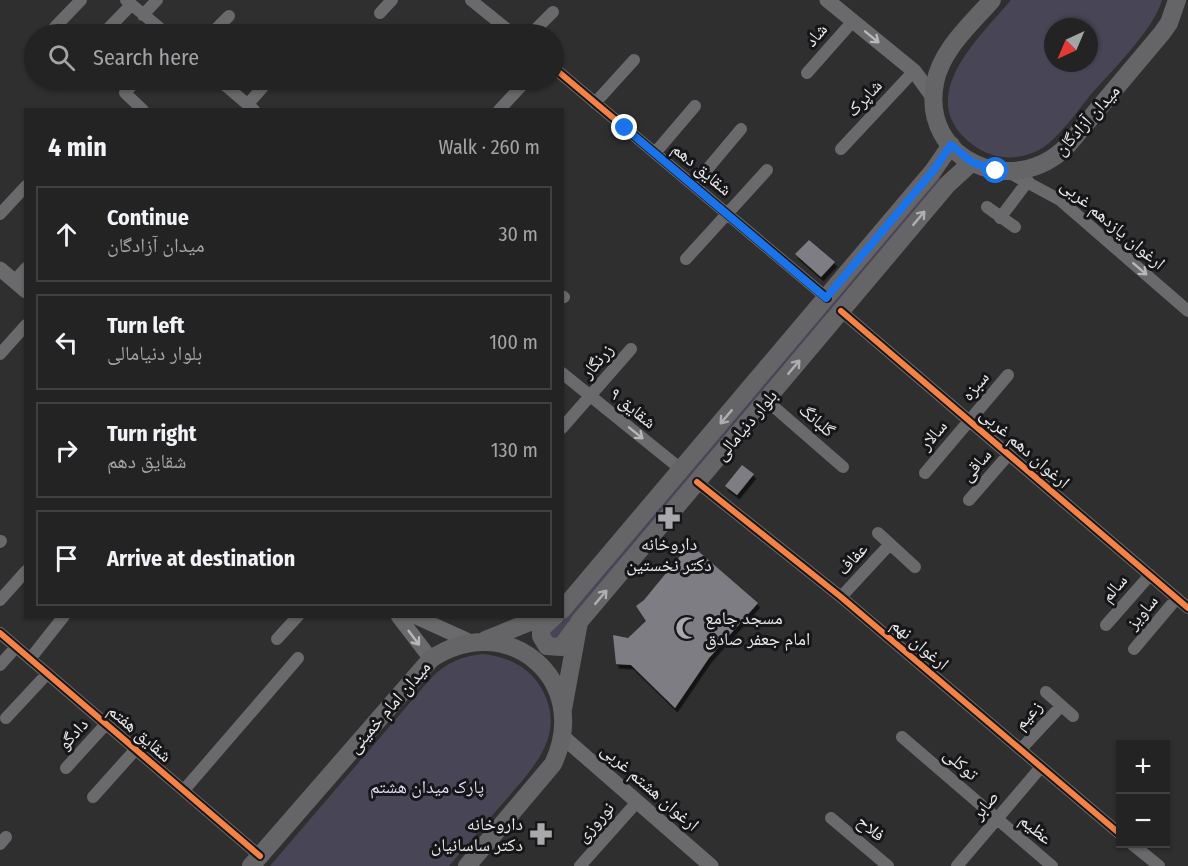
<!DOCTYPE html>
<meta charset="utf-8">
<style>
body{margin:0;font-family:"Fira Sans Condensed","Noto Naskh Arabic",sans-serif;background:#2f2f31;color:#f1f3f6}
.controls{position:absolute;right:18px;bottom:18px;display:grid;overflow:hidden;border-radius:0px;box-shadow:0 2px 4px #0004}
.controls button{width:54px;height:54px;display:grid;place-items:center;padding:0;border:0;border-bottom:2px solid #404041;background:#232324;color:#f1f3f6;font:30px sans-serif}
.compass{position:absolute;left:1044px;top:18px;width:54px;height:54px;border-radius:50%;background:#232324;box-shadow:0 2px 4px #0004;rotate:224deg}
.stop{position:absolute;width:18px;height:18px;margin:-14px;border:4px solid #1a73e8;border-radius:50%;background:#fff}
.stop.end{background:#1a73e8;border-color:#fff;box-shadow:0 2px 6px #0008}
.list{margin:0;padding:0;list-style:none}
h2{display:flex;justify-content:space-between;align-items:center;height:78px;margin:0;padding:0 24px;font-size:26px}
h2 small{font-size:20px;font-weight:400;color:#a3a4a6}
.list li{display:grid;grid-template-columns:39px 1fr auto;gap:18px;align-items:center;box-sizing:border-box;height:96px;margin:0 12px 12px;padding:0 12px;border:2px solid #404041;border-radius:0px}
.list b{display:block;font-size:22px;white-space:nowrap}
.list p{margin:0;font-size:20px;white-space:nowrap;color:#a3a4a6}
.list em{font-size:20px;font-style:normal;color:#a3a4a6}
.icon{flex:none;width:33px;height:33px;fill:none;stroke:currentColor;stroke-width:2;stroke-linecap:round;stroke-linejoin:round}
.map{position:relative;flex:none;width:1188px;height:866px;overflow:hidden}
.search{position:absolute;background:#232324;box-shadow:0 2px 4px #0004;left:24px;top:24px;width:540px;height:66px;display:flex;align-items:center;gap:15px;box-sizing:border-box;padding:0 21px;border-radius:33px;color:#a3a4a6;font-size:22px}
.panel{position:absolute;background:#232324;box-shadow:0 2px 4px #0004;left:24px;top:108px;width:540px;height:510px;border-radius:0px}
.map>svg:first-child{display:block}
.green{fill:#484556;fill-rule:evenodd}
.building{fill:#7e7d83;filter:url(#shadow)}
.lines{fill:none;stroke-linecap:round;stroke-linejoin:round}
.minor{stroke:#6a6a6c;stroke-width:12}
.tertiary{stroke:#6a6a6c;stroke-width:15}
.secondary{stroke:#656467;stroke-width:18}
.cycleway-casing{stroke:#161618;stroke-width:10}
.cycleway{stroke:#f48246;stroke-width:6}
.oneway{stroke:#b7b6b9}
.oneway2{stroke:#aeadb0}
.route{stroke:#1a73e8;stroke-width:8}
.labels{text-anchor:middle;stroke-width:6;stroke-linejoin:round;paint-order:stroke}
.street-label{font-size:18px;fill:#eae9ec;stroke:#161618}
.poi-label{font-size:18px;fill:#eae9ec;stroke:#161618}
.park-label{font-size:18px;fill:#ded9f9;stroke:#161618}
</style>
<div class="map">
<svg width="1188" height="866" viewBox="0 0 1188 866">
<defs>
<filter id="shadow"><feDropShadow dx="2.5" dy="4.5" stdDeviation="0" flood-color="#0009"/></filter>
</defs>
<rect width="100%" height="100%" fill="#2f2f30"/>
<path class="green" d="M 1011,0 L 1162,0 C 1154,30 1109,73 1088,98 C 1076,113 1064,130 1049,143 C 1043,148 1036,152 1029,154 C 1010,161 989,157 973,145 C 911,99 979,38 1011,0 ZM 1053,27 L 1089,27 L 1089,63 L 1053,63 Z
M 938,176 L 943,180 L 554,641 L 548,632 Z
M 483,654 C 505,657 525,664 538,683 C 571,732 533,768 503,803 C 485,824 467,845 449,866 L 270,866 L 431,678 C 446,663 462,656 483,654 Z"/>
<path class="building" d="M 809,240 L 835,262 L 821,277 L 795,254 Z
M 742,465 L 754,474 L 737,495 L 725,486 Z
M 690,544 L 758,603 L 709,658 L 675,708 L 631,665 L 616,664 L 613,635 L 628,638 L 646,621 L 636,606 L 644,600 Z"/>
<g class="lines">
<path class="minor" d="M 126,0 L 167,34
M 471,0 L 513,34
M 380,13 L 392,0
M 143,15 L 157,0
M 55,27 L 81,0
M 103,34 L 131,5
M 211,34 L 229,16
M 531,34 L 553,12
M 554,68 L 827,298
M 807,73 L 853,21
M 136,80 L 125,93 L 143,110
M 219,80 L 254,110
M 469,84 L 474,80
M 595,103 L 634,60
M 248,104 L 269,80
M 499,110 L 527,80
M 841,149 L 914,71
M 655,153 L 695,106
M 1010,173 L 1060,200 L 1188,311
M 694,185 L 741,129
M 987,207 L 1015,227
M 0,214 L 26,186
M 1000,218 L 1028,181
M 686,259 L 767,170
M 14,281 L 26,268
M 562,296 L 564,297
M 841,311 L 1188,608
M 0,354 L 26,325
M 562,373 L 682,470
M 766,400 L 843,467
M 562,428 L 631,349
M 925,473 L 1008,375
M 697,482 L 841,597 L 1120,834
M 969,500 L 1009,454
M 878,533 L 915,567
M 0,542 L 1,541
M 841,597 L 890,544
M 0,600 L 26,571
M 1106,625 L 1150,575
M 0,633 L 260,856
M 277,639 L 298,616
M 1134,649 L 1177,598
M 30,659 L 64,616
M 0,665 L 16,647
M 1046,692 L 1073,716
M 6,718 L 47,674
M 902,737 L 1052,866
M 1021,749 L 1061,706
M 66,768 L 106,724
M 184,790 L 298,658
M 93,797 L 136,749
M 831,818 L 888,866
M 0,844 L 6,837
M 1132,844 L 1159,866
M 580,866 L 637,802
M 957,866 L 1041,767"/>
<path class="tertiary" d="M 827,0 L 914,71 L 933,97
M 0,269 L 26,291
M 398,616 L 431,659
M 414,616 L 469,641
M 563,737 L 711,866"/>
<path class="secondary" d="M 992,0 C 971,24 941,50 935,83 C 920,161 1014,200 1067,146 L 1162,33 L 1169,23 L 1177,0
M 562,610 L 933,171 L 951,145
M 555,616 L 541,629 L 541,636 L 547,646 L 561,647 L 575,628
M 485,640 L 545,616
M 563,709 L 579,622 L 948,184 L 972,162
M 251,866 L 431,659 C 507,608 593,680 553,764 L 467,866"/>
<g class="cycleway-casing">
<path id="cycleway" d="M 554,68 L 827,298
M 841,311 L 1188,608
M 697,482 L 841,597 L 1120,834
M 0,633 L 260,856"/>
</g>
<use href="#cycleway" class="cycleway"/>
</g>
<defs><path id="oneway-shaft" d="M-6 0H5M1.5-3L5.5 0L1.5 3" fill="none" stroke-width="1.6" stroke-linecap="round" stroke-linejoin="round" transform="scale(1.5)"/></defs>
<g class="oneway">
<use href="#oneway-shaft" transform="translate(872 37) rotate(39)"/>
<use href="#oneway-shaft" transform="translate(1140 269) rotate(41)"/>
<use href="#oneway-shaft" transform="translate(636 433) rotate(39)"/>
<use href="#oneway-shaft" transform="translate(414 638) rotate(53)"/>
</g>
<g class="oneway2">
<use href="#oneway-shaft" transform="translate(919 218) rotate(-50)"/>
<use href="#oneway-shaft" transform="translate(794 367) rotate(-50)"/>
<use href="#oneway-shaft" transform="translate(726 417) rotate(130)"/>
<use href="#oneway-shaft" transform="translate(601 597) rotate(-50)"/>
</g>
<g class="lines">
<path class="route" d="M 625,128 L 826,298 L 933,171 L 951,145 L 972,162 L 996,171"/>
</g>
<defs>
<g id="pharmacy-bare" transform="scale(1.8)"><path d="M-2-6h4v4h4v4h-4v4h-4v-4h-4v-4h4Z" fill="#a9a8aa" stroke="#161618" stroke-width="2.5" paint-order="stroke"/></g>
<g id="mosque-bare" transform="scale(1.8)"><path d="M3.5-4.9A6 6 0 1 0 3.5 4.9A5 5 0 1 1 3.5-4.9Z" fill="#a9a8aa" stroke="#161618" stroke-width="2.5" paint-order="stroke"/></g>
</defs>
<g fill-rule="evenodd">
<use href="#pharmacy-bare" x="669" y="518"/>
<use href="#mosque-bare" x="687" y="628"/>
<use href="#pharmacy-bare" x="541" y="834"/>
</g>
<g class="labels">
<g class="street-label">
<text transform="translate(816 35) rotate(-49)" y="6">شاد</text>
<text transform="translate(864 98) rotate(-47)" y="6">شاپرک</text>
<text transform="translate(1087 120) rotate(-48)" y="6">میدان آزادگان</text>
<text transform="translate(702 169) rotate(40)" y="6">شقایق دهم</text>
<text transform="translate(1113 224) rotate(40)" y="6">ارغوان یازدهم غربی</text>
<text transform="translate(597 361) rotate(-49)" y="6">زرنگار</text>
<text transform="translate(975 386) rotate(-50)" y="6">سبزه</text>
<text transform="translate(633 408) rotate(39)" y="6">شقایق ۹</text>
<text transform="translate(817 420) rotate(41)" y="6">گلبانگ</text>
<text transform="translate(746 425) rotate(-50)" y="6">بلوار دنیامالی</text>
<text transform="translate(933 435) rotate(-50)" y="6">سالار</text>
<text transform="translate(1025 448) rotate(41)" y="6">ارغوان دهم غربی</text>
<text transform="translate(976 465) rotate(-49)" y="6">ساقی</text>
<text transform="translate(852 559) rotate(-48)" y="6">عفاف</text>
<text transform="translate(1114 588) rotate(-49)" y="6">سالم</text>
<text transform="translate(1142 612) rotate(-50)" y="6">ساویز</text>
<text transform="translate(920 644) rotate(40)" y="6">ارغوان نهم</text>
<text transform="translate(389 707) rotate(-49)" y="6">میدان امام خمینی</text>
<text transform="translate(1028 715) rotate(-47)" y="6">زعیم</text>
<text transform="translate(140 733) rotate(41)" y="6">شقایق هفتم</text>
<text transform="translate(73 734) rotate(-48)" y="6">دادگو</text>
<text transform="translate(961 764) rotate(41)" y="6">توکلی</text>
<text transform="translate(650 787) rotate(41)" y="6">ارغوان هشتم غربی</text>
<text transform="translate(985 805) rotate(-50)" y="6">صابر</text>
<text transform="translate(595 822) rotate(-48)" y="6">نوروزی</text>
<text transform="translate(871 828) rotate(40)" y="6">فلاح</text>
<text transform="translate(1036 829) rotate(40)" y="6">عظیم</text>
</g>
<g class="poi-label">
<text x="669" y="550">داروخانه<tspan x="669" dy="21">دکتر نخستین</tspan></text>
<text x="705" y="624" text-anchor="start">مسجد جامع<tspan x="705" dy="21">امام جعفر صادق</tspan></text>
<text x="523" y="830" text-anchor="end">داروخانه<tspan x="523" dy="21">دکتر ساسانیان</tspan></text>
</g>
<g class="park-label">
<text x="427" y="793">پارک میدان هشتم</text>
</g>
</g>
</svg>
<div class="controls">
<button>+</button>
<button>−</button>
</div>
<svg class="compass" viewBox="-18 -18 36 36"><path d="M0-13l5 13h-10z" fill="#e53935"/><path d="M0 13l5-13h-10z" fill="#a3a4a6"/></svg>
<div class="stop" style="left:996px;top:171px"></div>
<div class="stop end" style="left:625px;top:128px"></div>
<div class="search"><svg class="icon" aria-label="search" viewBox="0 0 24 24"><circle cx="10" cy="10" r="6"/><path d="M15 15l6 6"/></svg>Search here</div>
<section class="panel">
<h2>4 min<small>Walk · 260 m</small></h2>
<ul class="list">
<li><svg class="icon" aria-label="ahead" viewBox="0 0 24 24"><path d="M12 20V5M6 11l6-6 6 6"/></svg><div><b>Continue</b><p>میدان آزادگان</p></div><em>30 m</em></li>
<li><svg class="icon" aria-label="left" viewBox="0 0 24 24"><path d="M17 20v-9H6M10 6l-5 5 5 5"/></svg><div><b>Turn left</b><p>بلوار دنیامالی</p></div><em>100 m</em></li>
<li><svg class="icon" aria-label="right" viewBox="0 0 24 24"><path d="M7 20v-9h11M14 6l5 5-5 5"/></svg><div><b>Turn right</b><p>شقایق دهم</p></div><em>130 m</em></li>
<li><svg class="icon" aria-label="arrive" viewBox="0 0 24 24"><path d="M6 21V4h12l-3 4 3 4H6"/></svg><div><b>Arrive at destination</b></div></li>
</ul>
</section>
</div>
